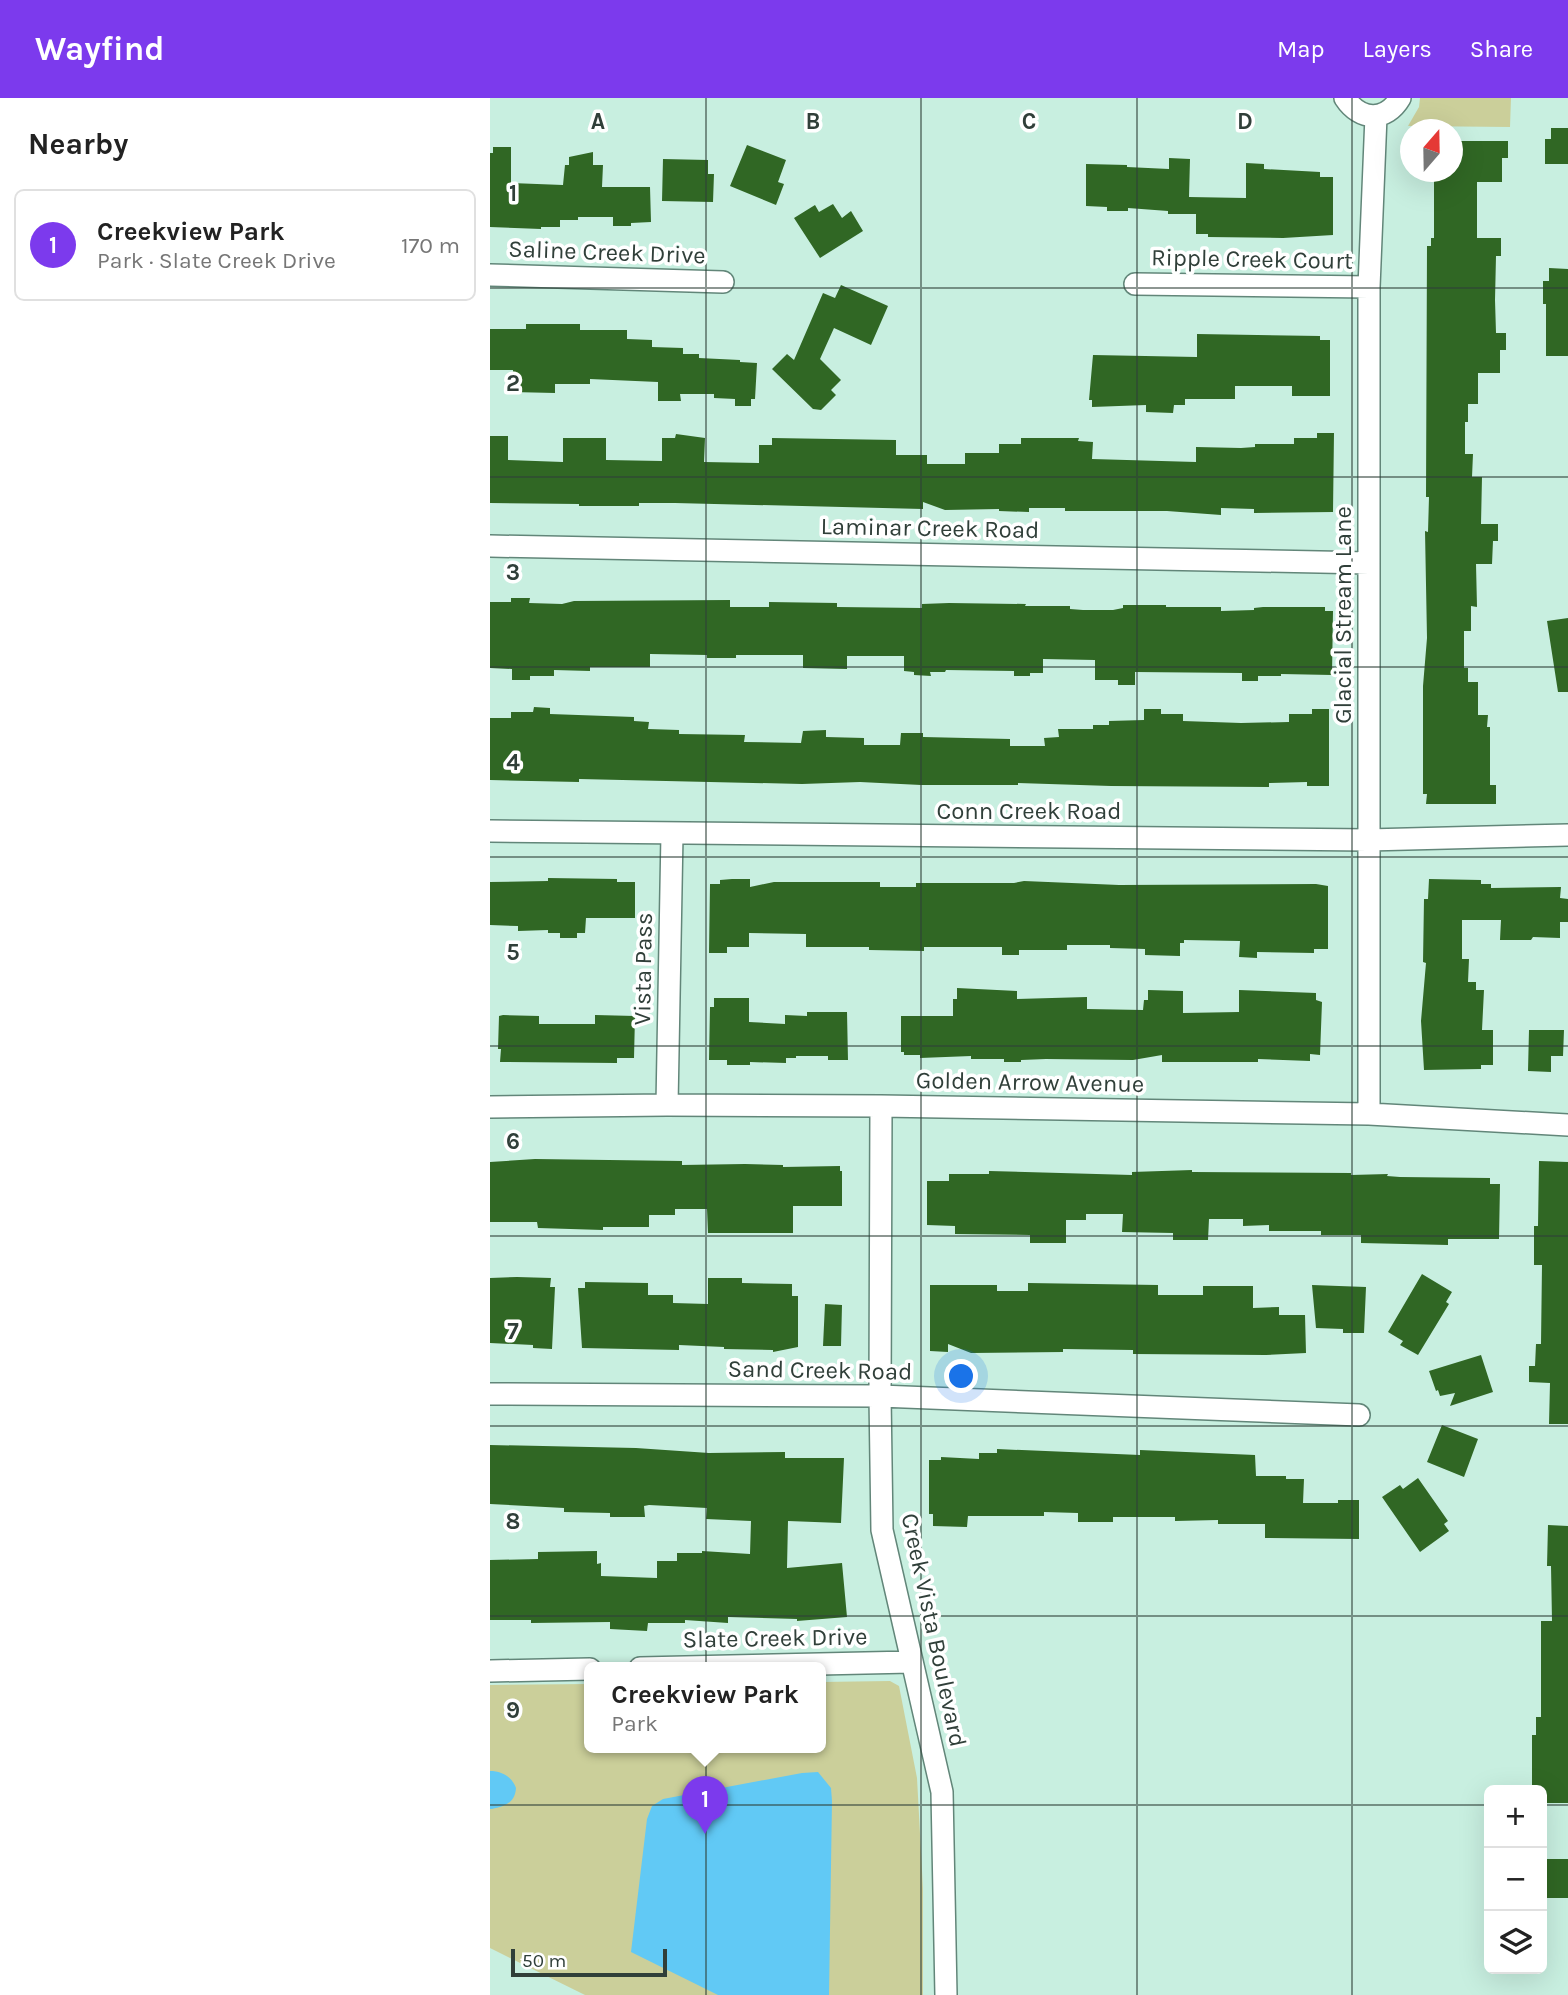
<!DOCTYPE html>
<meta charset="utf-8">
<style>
body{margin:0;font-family:Karla,sans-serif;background:#f6f6f6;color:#222}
.controls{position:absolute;right:21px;bottom:21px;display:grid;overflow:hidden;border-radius:10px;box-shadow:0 7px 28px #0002}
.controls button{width:63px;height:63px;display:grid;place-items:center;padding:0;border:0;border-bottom:2px solid #e0e0e0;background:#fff;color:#222;font:35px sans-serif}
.compass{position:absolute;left:910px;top:21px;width:63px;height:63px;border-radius:50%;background:#fff;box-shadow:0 7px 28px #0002;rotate:20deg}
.scale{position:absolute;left:21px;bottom:18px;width:156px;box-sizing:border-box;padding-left:7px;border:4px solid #303f39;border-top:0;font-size:19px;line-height:24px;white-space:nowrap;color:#303f39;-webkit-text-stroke:5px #fff;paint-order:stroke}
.you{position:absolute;left:472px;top:1279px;width:24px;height:24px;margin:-18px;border:5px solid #fff;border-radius:50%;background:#1a73e8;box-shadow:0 0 0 10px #1a73e833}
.badge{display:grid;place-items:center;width:46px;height:46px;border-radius:50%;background:#7c3aed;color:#fff;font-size:23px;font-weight:700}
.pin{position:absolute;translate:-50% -58px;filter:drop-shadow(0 2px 4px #0008)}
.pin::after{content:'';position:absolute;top:37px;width:24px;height:21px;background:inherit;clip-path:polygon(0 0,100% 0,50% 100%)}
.popup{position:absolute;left:94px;top:1564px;width:242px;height:91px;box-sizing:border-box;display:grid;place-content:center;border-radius:10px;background:#fff;filter:drop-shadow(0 2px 5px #0005);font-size:23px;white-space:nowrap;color:#767676}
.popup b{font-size:26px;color:#222}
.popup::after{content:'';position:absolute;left:50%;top:100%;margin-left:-14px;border:14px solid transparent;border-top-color:#fff}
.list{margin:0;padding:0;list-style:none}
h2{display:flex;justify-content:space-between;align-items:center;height:91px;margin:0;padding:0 28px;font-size:30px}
h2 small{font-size:23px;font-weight:400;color:#767676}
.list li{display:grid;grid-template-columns:46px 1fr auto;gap:21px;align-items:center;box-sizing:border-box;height:112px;margin:0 14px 14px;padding:0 14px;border:2px solid #e0e0e0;border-radius:10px}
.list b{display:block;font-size:26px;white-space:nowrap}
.list p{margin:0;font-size:23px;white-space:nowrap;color:#767676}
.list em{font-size:23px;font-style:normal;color:#767676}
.icon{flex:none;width:38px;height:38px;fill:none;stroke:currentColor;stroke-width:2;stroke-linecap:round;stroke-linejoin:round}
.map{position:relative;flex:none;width:1078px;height:1897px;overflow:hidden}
header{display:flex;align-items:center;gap:42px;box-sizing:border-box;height:98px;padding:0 35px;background:#7c3aed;color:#fff}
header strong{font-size:33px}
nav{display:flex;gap:38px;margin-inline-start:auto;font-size:24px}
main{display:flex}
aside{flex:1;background:#fff}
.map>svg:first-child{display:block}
.green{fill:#cbcf9a}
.water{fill:#61c9f5}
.building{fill:#306724}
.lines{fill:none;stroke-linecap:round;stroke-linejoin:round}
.street-casing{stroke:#628679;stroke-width:24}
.street{stroke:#fff;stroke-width:21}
.grid{fill:none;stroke:#303f39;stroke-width:2;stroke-opacity:0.55}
.labels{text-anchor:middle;stroke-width:7;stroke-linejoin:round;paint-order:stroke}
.street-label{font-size:24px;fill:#303f39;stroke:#fff}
.grid-label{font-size:23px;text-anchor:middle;font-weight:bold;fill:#303f39;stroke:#fff;stroke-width:7;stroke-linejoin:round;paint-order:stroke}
</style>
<header>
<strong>Wayfind</strong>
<nav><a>Map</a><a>Layers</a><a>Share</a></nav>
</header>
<main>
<aside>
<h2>Nearby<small></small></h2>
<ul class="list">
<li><span class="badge">1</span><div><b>Creekview Park</b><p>Park · Slate Creek Drive</p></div><em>170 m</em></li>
</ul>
</aside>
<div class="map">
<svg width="1078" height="1897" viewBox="0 0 1078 1897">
<rect width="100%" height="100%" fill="#c8efe0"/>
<path class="green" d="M 930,0 L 1021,0 L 1020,29 L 918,28 L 929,9 Z
M 400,1583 L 409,1588 L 427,1680 L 433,1791 L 433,1897 L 95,1897 L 0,1850 L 0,1587 L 99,1586 L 100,1650 L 330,1650 L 331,1584 Z"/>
<path class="water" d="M 0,1673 C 12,1673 22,1679 26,1690 C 25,1705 15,1708 2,1711 L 0,1711 Z
M 328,1674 L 341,1690 L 342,1703 L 339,1897 L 228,1897 L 141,1854 L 157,1721 L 162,1708 L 173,1701 L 312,1675 Z"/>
<path class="building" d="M 1061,30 L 1078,30 L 1078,66 L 1055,66 L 1055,41 L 1061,41 Z
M 962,43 L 1018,43 L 1018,60 L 1012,60 L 1012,84 L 987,84 L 987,140 L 1011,140 L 1011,158 L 1006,158 L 1005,202 L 1006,235 L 1016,235 L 1016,252 L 1010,252 L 1010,275 L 988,275 L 988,306 L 978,306 L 978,324 L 975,324 L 975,356 L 983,356 L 982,379 L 992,379 L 991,426 L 1008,426 L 1008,443 L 1003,443 L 1002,466 L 986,466 L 987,509 L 981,508 L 981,533 L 974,533 L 974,570 L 978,570 L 978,584 L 988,584 L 988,617 L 998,617 L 997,629 L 1000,629 L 1000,687 L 1006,687 L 1006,706 L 936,706 L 937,696 L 933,696 L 933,588 L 937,540 L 935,433 L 938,434 L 939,399 L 936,399 L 937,148 L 941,148 L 941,140 L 944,140 L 944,74 L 962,74 Z
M 257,47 L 296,62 L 288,84 L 294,86 L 286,107 L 240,88 Z
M 3,49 L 21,49 L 21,85 L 73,87 L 75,67 L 79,67 L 79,59 L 103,54 L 103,67 L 113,67 L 112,89 L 160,89 L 161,124 L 141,125 L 141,128 L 123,128 L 123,119 L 88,119 L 88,122 L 70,122 L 70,129 L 51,129 L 51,131 L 0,129 L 0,55 L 3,55 Z
M 679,60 L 700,61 L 699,99 L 756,100 L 756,65 L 774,66 L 774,71 L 830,74 L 830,79 L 843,79 L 843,137 L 793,140 L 718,139 L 718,136 L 706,136 L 706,116 L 678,116 L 678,113 L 638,110 L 638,113 L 617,113 L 617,109 L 596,108 L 596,66 L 637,67 L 637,69 L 679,71 Z
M 173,61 L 218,62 L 218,76 L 224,76 L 223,104 L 172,103 Z
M 343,106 L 352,120 L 361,113 L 373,133 L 330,160 L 304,120 L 325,107 L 329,114 Z
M 1059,170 L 1078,171 L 1078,258 L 1056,258 L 1056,206 L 1053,206 L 1053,183 L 1059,183 Z
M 351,187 L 398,208 L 381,247 L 344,230 L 330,261 L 351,282 L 341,292 L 346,297 L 331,312 L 323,311 L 282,271 L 297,256 L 304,262 L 333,195 L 345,200 Z
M 36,226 L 90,226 L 90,232 L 137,232 L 137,241 L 162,242 L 162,249 L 193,250 L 193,256 L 209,256 L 209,260 L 250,262 L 250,264 L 267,265 L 265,301 L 261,301 L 261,308 L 245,308 L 245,301 L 224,300 L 224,296 L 190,296 L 191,303 L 168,303 L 168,284 L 100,281 L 100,286 L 65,286 L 65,295 L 22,294 L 23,272 L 0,272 L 0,231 L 36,231 Z
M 707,236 L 830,238 L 830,242 L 840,242 L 840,298 L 802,298 L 802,288 L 745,288 L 745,301 L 695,301 L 695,307 L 684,307 L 683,315 L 656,314 L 656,307 L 602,309 L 602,302 L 599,302 L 603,257 L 707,259 Z
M 827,335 L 844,335 L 843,414 L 764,415 L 764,411 L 731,410 L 731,417 L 677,413 L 575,413 L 575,410 L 539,410 L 539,414 L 509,413 L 509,411 L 455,412 L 433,404 L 433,411 L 185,405 L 149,405 L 149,408 L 89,408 L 89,406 L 0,405 L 0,338 L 18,338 L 18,362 L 73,364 L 73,340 L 116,340 L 116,362 L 172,363 L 172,340 L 185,340 L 186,336 L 215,340 L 214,364 L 269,365 L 269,347 L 282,347 L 282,340 L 406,342 L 406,357 L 437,357 L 437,366 L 475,366 L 475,355 L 509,355 L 509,346 L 531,346 L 531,340 L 589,340 L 588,343 L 603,344 L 602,361 L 706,364 L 706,349 L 751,350 L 765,349 L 765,346 L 804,346 L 804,340 L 827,340 Z
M 21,500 L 40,500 L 39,505 L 72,506 L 84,503 L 240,502 L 240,509 L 279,509 L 279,504 L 347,505 L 347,509 L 432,510 L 432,506 L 459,505 L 536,506 L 535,508 L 580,508 L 580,511 L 593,512 L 623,512 L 633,510 L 633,507 L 676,507 L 676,509 L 731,509 L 731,513 L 764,512 L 764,510 L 773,509 L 835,509 L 835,513 L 843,513 L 842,577 L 791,576 L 791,578 L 768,578 L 768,583 L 752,583 L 752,575 L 645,574 L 645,587 L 628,587 L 628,582 L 605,582 L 605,562 L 553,561 L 553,575 L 540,575 L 540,578 L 524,578 L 524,573 L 456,572 L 455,574 L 440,574 L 441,578 L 424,577 L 424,574 L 414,573 L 414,558 L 357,558 L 357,571 L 313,570 L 313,557 L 246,557 L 246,560 L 217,560 L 217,557 L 160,556 L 160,569 L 100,569 L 100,573 L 64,572 L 64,578 L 40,578 L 40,582 L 22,582 L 22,571 L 0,570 L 0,504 L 21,504 Z
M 1078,520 L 1078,594 L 1068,594 L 1057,523 Z
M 44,609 L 60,610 L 60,616 L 144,619 L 144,623 L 159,624 L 158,631 L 189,632 L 189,636 L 255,637 L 254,644 L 311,645 L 313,633 L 336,632 L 336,639 L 374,640 L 374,647 L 410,647 L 411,635 L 433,635 L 433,639 L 520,641 L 520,648 L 555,648 L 554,640 L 569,639 L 568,631 L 603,631 L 603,627 L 619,627 L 619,623 L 654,622 L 654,611 L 671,611 L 671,616 L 693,616 L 693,623 L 751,625 L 799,624 L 799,616 L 822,616 L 822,611 L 839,611 L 839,688 L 817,688 L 817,684 L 779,685 L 779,689 L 621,688 L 528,685 L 528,687 L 431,687 L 370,684 L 312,686 L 89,681 L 89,684 L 0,682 L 0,620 L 21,620 L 21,614 L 43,614 Z
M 58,780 L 127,781 L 127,784 L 145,784 L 145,820 L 96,820 L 95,835 L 87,835 L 87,840 L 70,840 L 70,835 L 58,835 L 58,832 L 28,833 L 28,828 L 0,827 L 0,784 L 58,783 Z
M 242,781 L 260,781 L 260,789 L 284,784 L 390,784 L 390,789 L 426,789 L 426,785 L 524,785 L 534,783 L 629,787 L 826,786 L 838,788 L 838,851 L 824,851 L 824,855 L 767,854 L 767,860 L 749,859 L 750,843 L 694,842 L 694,845 L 690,845 L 690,858 L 655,857 L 655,851 L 620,850 L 620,847 L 577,847 L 577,852 L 529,852 L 529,857 L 512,857 L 512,849 L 434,849 L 434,853 L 379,852 L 379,849 L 316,849 L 316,836 L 259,835 L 259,849 L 237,849 L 237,855 L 219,855 L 220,786 L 230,786 L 230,782 Z
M 939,781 L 991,782 L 991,786 L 1001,786 L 1001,790 L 1071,789 L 1070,800 L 1078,801 L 1078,824 L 1070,824 L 1070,840 L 1043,839 L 1041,842 L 1010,842 L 1011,822 L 972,822 L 972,861 L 979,861 L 978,884 L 986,884 L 986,892 L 994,892 L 992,932 L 1003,932 L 1003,967 L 991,967 L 991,971 L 934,972 L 931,923 L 936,865 L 933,864 L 934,801 L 938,801 Z
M 467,890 L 527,893 L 527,901 L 597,899 L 597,911 L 653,912 L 654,902 L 658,902 L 658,892 L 693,893 L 693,915 L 749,914 L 749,892 L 826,895 L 826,902 L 832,904 L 830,957 L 820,956 L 820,963 L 768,961 L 768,964 L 672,964 L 672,957 L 643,962 L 556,961 L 531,962 L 531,964 L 514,964 L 514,961 L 481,961 L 481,958 L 430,960 L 430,957 L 414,957 L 414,954 L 411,954 L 411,918 L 463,918 L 463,901 L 467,901 Z
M 224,900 L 259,900 L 259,924 L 295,926 L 295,917 L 317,918 L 317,914 L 357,914 L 358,962 L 338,962 L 338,958 L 306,958 L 306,960 L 296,960 L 296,965 L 260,964 L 260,967 L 237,967 L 237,962 L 219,962 L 220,909 L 224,909 Z
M 13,917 L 49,918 L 49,926 L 105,926 L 105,917 L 145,918 L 144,960 L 127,960 L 127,965 L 10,964 L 11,951 L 8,951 L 9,918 Z
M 1039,932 L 1074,932 L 1073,958 L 1061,958 L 1061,974 L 1038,973 Z
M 45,1061 L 192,1063 L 192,1067 L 255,1066 L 293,1067 L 293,1069 L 350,1068 L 350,1073 L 352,1073 L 352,1108 L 303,1108 L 303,1135 L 218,1135 L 217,1111 L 185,1111 L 185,1117 L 159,1117 L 159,1129 L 113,1129 L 113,1132 L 48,1130 L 47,1124 L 0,1124 L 0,1064 Z
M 1049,1063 L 1078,1064 L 1078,1326 L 1059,1326 L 1060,1285 L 1039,1284 L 1039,1268 L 1045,1268 L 1046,1246 L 1051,1246 L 1052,1167 L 1044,1167 L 1044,1128 L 1048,1128 Z
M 702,1072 L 702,1074 L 861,1075 L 861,1077 L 898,1076 L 897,1078 L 910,1079 L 1000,1080 L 1000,1086 L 1010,1086 L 1009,1141 L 958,1141 L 958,1147 L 871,1145 L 871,1137 L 831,1137 L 831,1133 L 779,1133 L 779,1127 L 753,1128 L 753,1121 L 719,1121 L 718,1142 L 683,1142 L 683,1135 L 632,1134 L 633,1116 L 596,1116 L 596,1122 L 576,1122 L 576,1145 L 540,1145 L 540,1137 L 465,1136 L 465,1128 L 437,1127 L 437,1083 L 459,1083 L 459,1076 L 499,1076 L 499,1073 L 642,1077 L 642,1074 Z
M 932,1176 L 962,1194 L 956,1204 L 959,1206 L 928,1257 L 910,1247 L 913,1243 L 898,1234 Z
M 27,1179 L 61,1180 L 60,1189 L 65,1189 L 62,1251 L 43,1250 L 43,1247 L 0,1245 L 0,1180 Z
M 218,1180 L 252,1180 L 252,1185 L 302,1186 L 302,1198 L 308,1198 L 308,1249 L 283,1254 L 283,1252 L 234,1251 L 234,1249 L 189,1247 L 189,1252 L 92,1250 L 88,1190 L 95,1190 L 95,1184 L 158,1185 L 158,1197 L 183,1197 L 183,1205 L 218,1206 Z
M 538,1185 L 668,1187 L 668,1197 L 713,1197 L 713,1188 L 763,1188 L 763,1210 L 789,1209 L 789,1217 L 815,1217 L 816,1255 L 776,1257 L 643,1256 L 643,1252 L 573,1251 L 573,1254 L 481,1255 L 458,1246 L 458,1254 L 440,1253 L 440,1187 L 507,1187 L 507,1193 L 538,1193 Z
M 822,1187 L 876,1189 L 874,1235 L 853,1235 L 853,1231 L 826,1230 Z
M 335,1206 L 352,1207 L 351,1248 L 333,1248 Z
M 991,1257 L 1003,1294 L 960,1308 L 965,1295 L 950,1298 L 948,1292 L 946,1293 L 939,1273 Z
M 952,1327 L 988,1341 L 974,1379 L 937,1364 Z
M 0,1347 L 146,1350 L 219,1355 L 295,1354 L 295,1360 L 354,1360 L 351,1425 L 298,1423 L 297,1470 L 352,1465 L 357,1519 L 307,1523 L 307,1521 L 238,1519 L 238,1525 L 195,1522 L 195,1525 L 158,1525 L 157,1533 L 120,1531 L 120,1524 L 41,1525 L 41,1522 L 0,1522 L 0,1462 L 48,1461 L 48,1454 L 107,1453 L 107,1466 L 111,1465 L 111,1478 L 167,1480 L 167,1463 L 187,1463 L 187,1455 L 212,1455 L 212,1453 L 260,1456 L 261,1423 L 216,1421 L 217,1410 L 159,1407 L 154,1408 L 155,1419 L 120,1419 L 120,1415 L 74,1414 L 74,1410 L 0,1406 Z
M 507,1351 L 650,1357 L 650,1352 L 765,1357 L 766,1378 L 796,1378 L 796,1381 L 814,1381 L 813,1405 L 848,1405 L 848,1402 L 869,1402 L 869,1441 L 775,1440 L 775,1426 L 728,1426 L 728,1422 L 685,1423 L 685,1419 L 623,1419 L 623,1424 L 588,1424 L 588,1415 L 554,1414 L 554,1418 L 478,1418 L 477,1429 L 443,1428 L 443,1416 L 439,1416 L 439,1362 L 451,1362 L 451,1359 L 489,1361 L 489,1355 L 507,1355 Z
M 928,1380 L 958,1423 L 954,1426 L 959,1433 L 930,1454 L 892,1399 L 910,1387 L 913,1391 Z
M 1058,1427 L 1078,1428 L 1078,1705 L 1052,1705 L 1052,1692 L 1042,1692 L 1042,1637 L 1046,1637 L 1046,1619 L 1051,1619 L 1051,1523 L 1062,1523 L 1061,1468 L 1057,1468 Z
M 1052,1761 L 1078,1761 L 1078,1800 L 1052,1800 Z"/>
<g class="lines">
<g class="street-casing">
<path id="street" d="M 855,0 C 870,23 896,24 910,0
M 0,177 L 233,184
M 645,186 L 879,189
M 0,448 L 879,465
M 0,733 L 878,742 L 1078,737
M 177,1007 L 182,736
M 391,1008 L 390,1298 L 392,1432 L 452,1694 L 456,1897
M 0,1009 L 177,1007 L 391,1008 L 879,1016 L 1078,1027
M 879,1016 L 879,189 L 886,18
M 0,1296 L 390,1298 L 869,1317
M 150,1570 L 421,1564
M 0,1573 L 100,1571"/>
</g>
<use href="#street" class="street"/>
</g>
<path class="grid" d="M 216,0 L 216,1897M 431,0 L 431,1897M 647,0 L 647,1897M 862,0 L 862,1897M 0,190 L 1078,190M 0,379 L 1078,379M 0,569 L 1078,569M 0,759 L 1078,759M 0,948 L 1078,948M 0,1138 L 1078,1138M 0,1328 L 1078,1328M 0,1518 L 1078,1518M 0,1707 L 999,1707M 1052,1707 L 1078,1707"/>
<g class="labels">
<g class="street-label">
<text transform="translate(117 154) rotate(2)" y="8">Saline Creek Drive</text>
<text transform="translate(762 161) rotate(1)" y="8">Ripple Creek Court</text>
<text transform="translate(440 430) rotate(1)" y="8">Laminar Creek Road</text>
<text transform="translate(853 517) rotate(-90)" y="8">Glacial Stream Lane</text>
<text x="539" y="721">Conn Creek Road</text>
<text transform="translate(153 871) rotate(-89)" y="8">Vista Pass</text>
<text transform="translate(540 984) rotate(1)" y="8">Golden Arrow Avenue</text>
<text transform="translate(330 1272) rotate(1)" y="8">Sand Creek Road</text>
<text transform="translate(444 1532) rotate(78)" y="8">Creek Vista Boulevard</text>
<text transform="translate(285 1540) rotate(-1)" y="8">Slate Creek Drive</text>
</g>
</g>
<g class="grid-label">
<text x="108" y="31">A</text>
<text x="323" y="31">B</text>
<text x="539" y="31">C</text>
<text x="755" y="31">D</text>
<text x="23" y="103">1</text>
<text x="23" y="293">2</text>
<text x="23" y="482">3</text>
<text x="23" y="672">4</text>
<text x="23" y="862">5</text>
<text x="23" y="1051">6</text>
<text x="23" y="1241">7</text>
<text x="23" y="1431">8</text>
<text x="23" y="1620">9</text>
</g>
</svg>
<div class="controls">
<button>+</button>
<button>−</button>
<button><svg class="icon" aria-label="layers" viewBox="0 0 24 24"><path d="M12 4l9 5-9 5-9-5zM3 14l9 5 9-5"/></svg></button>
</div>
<svg class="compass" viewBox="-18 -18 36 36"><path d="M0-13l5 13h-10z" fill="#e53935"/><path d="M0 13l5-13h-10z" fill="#767676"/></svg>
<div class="scale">50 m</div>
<div class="you"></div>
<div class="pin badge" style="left:215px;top:1736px">1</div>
<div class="popup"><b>Creekview Park</b>Park</div>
</div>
</main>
